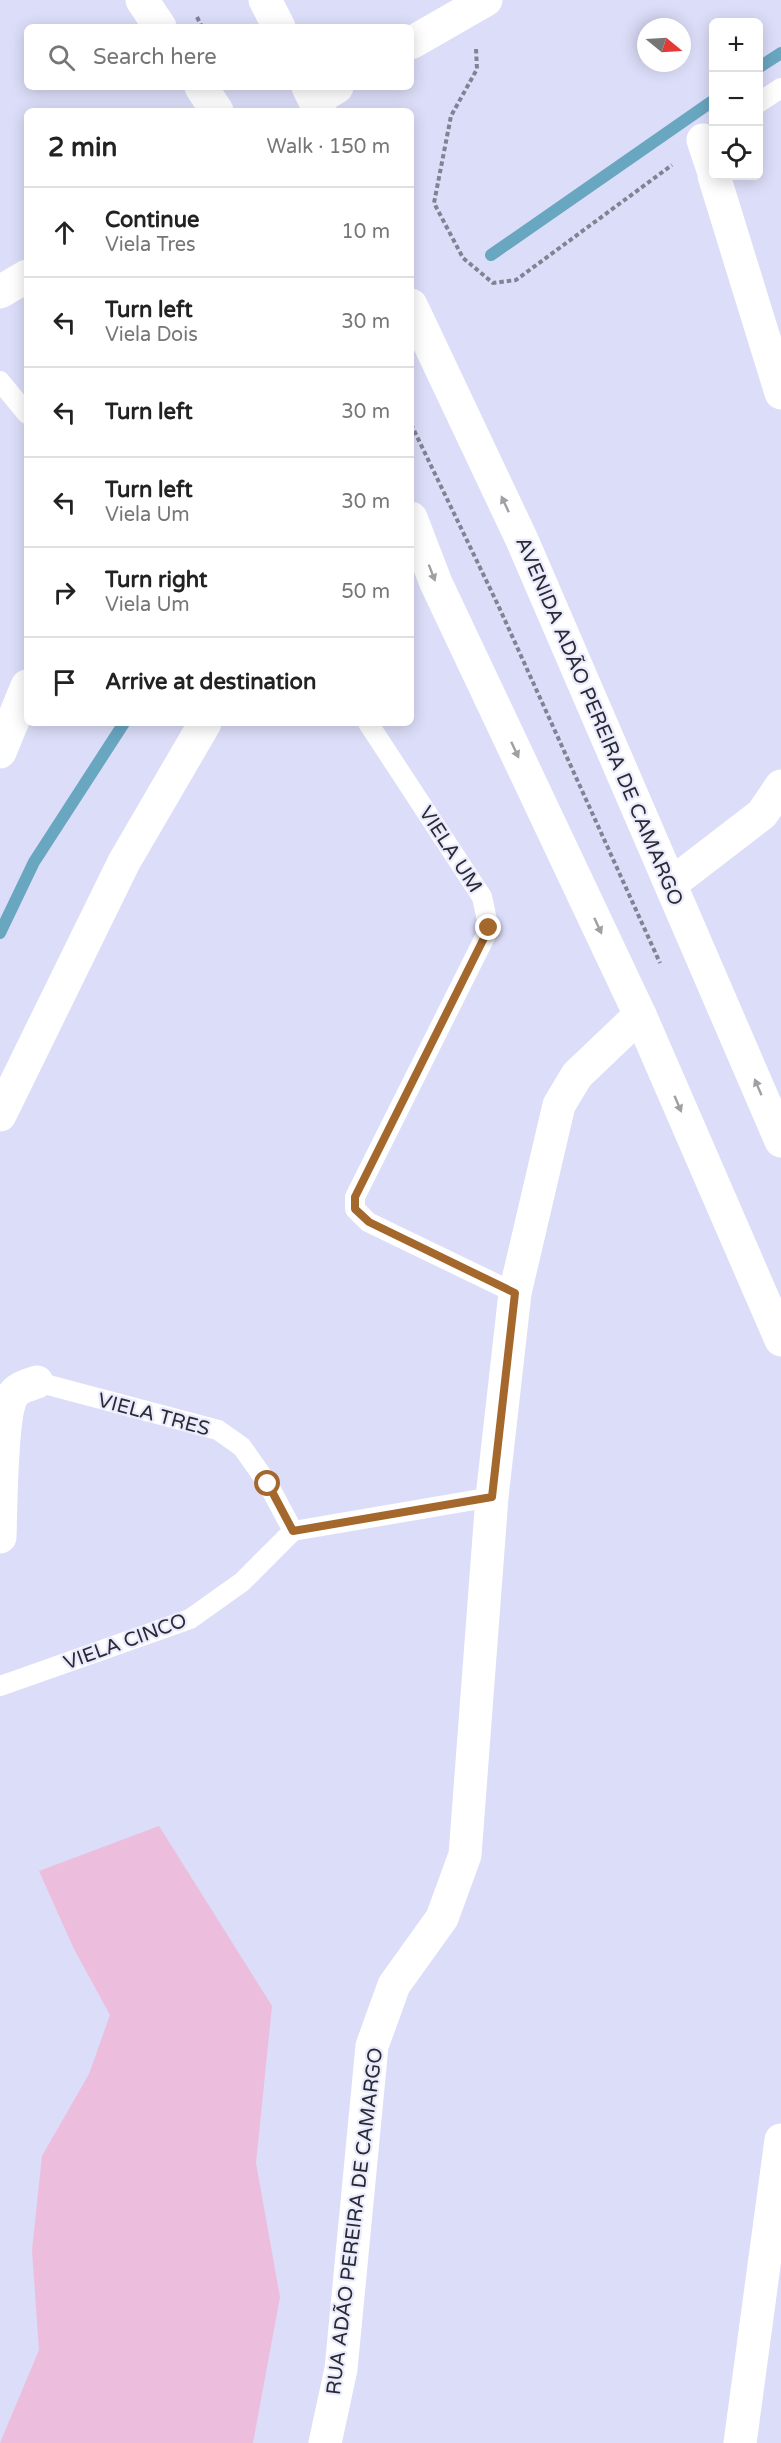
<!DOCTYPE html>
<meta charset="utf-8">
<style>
body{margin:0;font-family:"Varela Round",sans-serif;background:#f6f6f6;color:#222}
.controls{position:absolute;right:18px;top:18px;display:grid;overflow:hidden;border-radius:9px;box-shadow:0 3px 15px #0003}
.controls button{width:54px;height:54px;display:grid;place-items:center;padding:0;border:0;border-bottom:2px solid #e0e0e0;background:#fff;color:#222;font:30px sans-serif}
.compass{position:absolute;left:637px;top:18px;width:54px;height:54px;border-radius:50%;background:#fff;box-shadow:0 3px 15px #0003;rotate:108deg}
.stop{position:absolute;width:18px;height:18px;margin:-14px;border:4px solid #a5682c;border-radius:50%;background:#fff}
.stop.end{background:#a5682c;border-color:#fff;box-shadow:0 2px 6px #0008}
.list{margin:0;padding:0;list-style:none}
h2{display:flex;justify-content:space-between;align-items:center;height:78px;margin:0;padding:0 24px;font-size:26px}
h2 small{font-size:20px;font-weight:400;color:#767676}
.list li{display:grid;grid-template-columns:39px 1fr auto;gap:18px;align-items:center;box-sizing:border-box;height:90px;padding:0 24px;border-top:2px solid #e0e0e0}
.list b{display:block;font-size:22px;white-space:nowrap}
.list p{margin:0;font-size:20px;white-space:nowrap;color:#767676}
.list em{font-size:20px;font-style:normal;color:#767676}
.icon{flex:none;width:33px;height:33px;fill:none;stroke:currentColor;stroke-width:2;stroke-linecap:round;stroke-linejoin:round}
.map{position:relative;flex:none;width:781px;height:2443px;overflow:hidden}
.search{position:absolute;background:#fff;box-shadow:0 3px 15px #0003;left:24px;top:24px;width:390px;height:66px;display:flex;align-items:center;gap:15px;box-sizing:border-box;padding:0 21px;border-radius:9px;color:#767676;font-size:22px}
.panel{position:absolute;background:#fff;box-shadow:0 3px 15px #0003;left:24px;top:108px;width:390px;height:618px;border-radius:9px}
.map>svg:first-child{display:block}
.green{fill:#edbddd}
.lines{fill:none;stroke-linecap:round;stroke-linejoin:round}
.stream{stroke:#69a6c0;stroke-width:12}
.path{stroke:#828295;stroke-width:4;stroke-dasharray:4.5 3;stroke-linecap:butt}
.lane{stroke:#fff;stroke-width:20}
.street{stroke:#fff;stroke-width:33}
.secondary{stroke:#fff;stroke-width:33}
.oneway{fill:#9f9fa4}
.route{stroke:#a5682c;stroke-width:8}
.labels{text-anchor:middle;stroke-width:4.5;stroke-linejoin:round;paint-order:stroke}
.street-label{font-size:20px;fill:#2a2a34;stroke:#eaebfc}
</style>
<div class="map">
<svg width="781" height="2443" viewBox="0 0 781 2443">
<rect width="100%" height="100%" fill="#dcddf8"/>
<path class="green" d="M 159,1826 L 272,2006 L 256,2163 L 280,2297 L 253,2443 L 0,2443 L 39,2350 L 32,2250 L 42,2156 L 89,2074 L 110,2015 L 74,1949 L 39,1871 Z"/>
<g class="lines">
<path class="stream" d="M 758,68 L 781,53
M 491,255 L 714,100
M 0,933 L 34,862 L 124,723"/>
<path class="path" d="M 197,17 L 202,27
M 476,49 L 477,69 L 451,116 L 434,203 L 463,258 L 493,283 L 516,280 L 672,165
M 411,424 L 498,605 L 660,963"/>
<path class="lane" d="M 758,103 L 781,88
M 0,381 L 27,414
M 368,723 L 482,897 L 489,929 L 355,1197 L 355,1209 L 368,1222 L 515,1293
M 37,1382 L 218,1430 L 242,1447 L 268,1484 L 293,1531
M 293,1531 L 492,1497
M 0,1686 L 190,1619 L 242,1582 L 293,1531"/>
<path class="street" d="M 411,43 L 486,0
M 315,100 L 337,87
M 703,140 L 714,173
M 714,176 L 781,393
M 0,292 L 27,276
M 0,752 L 27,686
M 671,884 L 762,814 L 781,786
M 0,1115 L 124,862 L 205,723
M 0,1537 C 1,1511 1,1413 13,1395 C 18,1387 29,1385 37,1382
M 325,2443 L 341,2369 L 372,2046 L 394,1985 L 442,1918 L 465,1855 L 492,1497 L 515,1293 L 559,1105 L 577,1075 L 640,1015
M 740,2443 L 781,2140"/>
<path class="secondary" d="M 142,0 L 160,27
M 265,0 L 279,27
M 201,87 L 217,111
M 308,87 L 320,111
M 411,305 L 522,540 L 781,1141
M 411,518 L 436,583 L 640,1015 L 781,1340"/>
</g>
<defs><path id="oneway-solid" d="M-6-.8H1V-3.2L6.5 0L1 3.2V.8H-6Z" transform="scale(1.5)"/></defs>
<g class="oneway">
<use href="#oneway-solid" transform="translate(505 504) rotate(-115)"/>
<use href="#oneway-solid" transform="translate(432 573) rotate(69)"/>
<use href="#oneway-solid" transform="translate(515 750) rotate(65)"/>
<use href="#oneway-solid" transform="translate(598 926) rotate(65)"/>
<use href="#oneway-solid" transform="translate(758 1087) rotate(-113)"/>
<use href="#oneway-solid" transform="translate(678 1104) rotate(67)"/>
</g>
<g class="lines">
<path class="route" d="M 268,1484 L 293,1531 L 492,1497 L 515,1293 L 369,1222 L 355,1209 L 355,1197 L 489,928"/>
</g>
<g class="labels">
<g class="street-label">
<text transform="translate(600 721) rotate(67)" y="7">AVENIDA ADÃO PEREIRA DE CAMARGO</text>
<text transform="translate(451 849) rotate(57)" y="7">VIELA UM</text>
<text transform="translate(154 1414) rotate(15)" y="7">VIELA TRES</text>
<text transform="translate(125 1641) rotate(-20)" y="7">VIELA CINCO</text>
<text transform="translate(354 2221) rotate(-83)" y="7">RUA ADÃO PEREIRA DE CAMARGO</text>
</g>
</g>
</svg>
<div class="controls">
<button>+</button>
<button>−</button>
<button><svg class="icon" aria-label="locate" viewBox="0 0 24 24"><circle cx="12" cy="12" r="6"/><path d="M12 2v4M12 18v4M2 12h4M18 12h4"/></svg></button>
</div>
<svg class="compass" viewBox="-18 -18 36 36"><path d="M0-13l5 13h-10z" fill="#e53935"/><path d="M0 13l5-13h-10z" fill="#767676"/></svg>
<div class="stop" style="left:268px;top:1484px"></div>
<div class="stop end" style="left:489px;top:928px"></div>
<div class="search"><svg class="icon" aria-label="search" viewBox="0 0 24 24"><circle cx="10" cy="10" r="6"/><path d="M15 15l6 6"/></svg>Search here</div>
<section class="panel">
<h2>2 min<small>Walk · 150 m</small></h2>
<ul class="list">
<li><svg class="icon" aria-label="ahead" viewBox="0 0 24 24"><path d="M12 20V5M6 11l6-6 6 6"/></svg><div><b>Continue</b><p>Viela Tres</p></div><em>10 m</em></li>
<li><svg class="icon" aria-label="left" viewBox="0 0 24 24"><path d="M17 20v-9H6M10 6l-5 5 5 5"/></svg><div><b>Turn left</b><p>Viela Dois</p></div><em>30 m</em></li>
<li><svg class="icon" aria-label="left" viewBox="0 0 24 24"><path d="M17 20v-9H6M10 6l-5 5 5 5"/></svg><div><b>Turn left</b></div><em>30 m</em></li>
<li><svg class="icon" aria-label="left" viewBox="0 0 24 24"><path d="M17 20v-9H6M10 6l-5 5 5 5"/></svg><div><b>Turn left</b><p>Viela Um</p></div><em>30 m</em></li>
<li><svg class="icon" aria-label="right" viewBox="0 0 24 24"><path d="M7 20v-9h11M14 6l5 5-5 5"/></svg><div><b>Turn right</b><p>Viela Um</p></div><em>50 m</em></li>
<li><svg class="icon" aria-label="arrive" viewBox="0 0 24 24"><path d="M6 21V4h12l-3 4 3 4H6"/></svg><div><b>Arrive at destination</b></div></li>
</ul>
</section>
</div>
